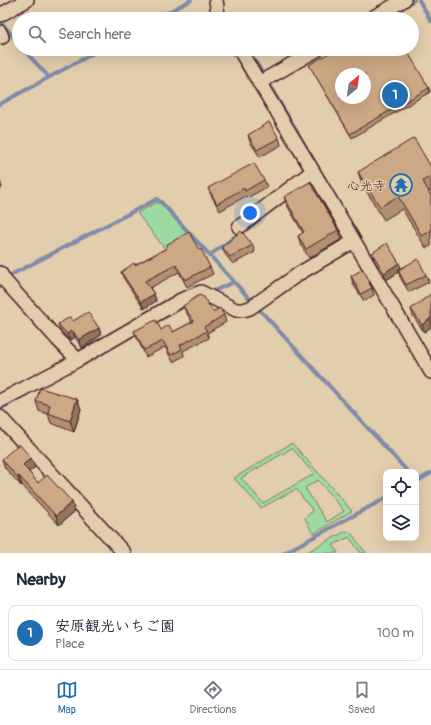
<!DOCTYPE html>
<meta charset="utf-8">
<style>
body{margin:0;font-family:Pangolin,"Klee One",sans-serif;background:#f2f2f3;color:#1f2937}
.controls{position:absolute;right:12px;bottom:12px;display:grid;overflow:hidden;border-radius:8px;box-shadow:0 4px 16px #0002}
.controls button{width:36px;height:36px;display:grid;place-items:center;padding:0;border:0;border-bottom:1px solid #e0e1e3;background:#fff;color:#1f2937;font:20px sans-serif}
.compass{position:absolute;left:335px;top:68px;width:36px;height:36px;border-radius:50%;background:#fff;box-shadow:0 4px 16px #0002;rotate:29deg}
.you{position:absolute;left:250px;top:213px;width:14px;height:14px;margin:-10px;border:3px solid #fff;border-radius:50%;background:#1a73e8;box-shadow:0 0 0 6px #1a73e833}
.badge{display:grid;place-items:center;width:26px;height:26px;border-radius:50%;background:#1f6fb2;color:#fff;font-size:13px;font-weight:700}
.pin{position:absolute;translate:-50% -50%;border:2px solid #fff;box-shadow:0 1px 4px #0006}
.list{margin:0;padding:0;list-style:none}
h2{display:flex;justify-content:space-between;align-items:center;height:52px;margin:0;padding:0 16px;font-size:17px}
h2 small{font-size:13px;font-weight:400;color:#747a83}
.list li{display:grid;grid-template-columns:26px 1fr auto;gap:12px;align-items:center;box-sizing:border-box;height:56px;margin:0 8px 8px;padding:0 8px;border:1px solid #e0e1e3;border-radius:8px}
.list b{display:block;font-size:15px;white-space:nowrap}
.list p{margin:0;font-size:13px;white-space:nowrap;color:#747a83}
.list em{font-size:13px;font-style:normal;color:#747a83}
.icon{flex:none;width:22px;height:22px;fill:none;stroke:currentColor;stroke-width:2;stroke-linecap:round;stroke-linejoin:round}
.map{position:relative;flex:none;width:431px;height:553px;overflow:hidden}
.search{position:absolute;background:#fff;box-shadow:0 4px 16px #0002;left:12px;right:12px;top:12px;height:44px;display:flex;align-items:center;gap:10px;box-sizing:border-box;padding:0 14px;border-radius:22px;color:#747a83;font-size:15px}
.sheet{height:116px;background:#fff}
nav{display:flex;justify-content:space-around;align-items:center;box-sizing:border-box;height:56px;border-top:1px solid #e0e1e3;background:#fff;font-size:11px;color:#747a83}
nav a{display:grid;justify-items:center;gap:2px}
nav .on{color:#1f6fb2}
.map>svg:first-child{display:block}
.green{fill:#9ddaa1;stroke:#747c66;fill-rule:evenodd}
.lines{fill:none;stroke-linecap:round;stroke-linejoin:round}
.stream{stroke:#7e8caa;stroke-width:4}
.minor-casing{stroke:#4a1f2b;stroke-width:16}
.minor{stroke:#e2cdac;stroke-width:13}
.wall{fill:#af9072;stroke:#4a1f2b}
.shaded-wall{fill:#8f765c;stroke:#4a1f2b}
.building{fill:#cca884;stroke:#4a1f2b;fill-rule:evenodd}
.labels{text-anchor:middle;stroke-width:3;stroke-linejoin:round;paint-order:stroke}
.poi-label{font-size:13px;fill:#4a1f2b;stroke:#e2cdac;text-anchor:end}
</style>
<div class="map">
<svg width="431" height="553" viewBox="0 0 431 553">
<rect width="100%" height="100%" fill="#e2cdac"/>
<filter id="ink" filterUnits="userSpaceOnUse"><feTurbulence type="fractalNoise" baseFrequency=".025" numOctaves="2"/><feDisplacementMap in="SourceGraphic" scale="8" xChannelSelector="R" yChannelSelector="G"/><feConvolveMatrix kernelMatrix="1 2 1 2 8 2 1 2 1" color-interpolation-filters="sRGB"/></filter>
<g filter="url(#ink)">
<path class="green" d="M 155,203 L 160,203 L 190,236 L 166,250 L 137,213 Z
M 292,443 L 352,511 L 313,534 L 305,518 L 313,511 L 296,489 L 261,508 L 234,478 ZM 292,448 L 314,474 L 263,503 L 241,478 ZM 318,480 L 344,511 L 327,522 L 305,488 Z
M 346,531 L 351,533 L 366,553 L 361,553 L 349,537 L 333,545 L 338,553 L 305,553 Z"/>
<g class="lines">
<path class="stream" d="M 419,0 L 431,21
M 406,5 L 414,0
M 4,17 L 1,22 L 19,44
M 156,19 L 191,0
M 23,49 L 49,77
M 248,49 L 306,147
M 320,54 L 328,49
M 0,104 L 101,49
M 210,255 L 241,232
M 5,278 L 157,199 L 162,203 L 408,472
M 209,293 L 234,282
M 165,317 L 188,304
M 0,409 L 26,395
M 416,482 L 431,473
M 284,553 L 386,498"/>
<g class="minor-casing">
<path id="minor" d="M 216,0 L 218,15 L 221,19
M 0,15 L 27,0
M 370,19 L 404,0
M 0,32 L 2,37 L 0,37
M 239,49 L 313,171 L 431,372
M 259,83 L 318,49
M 239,227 L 313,171
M 0,273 L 6,282 L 58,340 L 78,360
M 0,401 L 78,360 L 181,300 L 201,292 L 236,310 L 243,310 L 250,308 L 300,273 L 354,241
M 0,417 L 124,553"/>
</g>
<use href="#minor" class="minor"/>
</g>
<path class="wall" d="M 309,65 L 429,88 L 430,92 L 352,138 L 311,68 Z
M 248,135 L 279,138 L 281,145 L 260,157 L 250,142 Z
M 431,167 L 431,191 L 429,192 L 431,196 L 431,246 L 426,248 L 402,209 L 384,220 L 362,184 L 358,172 Z
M 264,180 L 267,187 L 247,198 L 246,196 L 220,211 L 211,195 L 208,188 Z
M 0,181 L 2,188 L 0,189 Z
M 284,197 L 338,230 L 342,239 L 309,258 L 301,245 L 298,236 L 303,233 L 288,207 Z
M 166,245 L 199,250 L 210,267 L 213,274 L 187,287 L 179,272 L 150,288 L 154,294 L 156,301 L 144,309 L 124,279 L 121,272 L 167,248 Z
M 253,245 L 255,252 L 233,264 L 225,254 L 222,247 Z
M 372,253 L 401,268 L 426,275 L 429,282 L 409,292 L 400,277 L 399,272 L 386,280 L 374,260 Z
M 351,276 L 370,282 L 374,295 L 364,301 L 353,284 Z
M 431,294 L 431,327 L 424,332 L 413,316 L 411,309 Z
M 183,306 L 213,312 L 224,315 L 226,322 L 207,333 L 209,338 L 183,351 L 184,356 L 173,362 L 165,347 L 146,357 L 137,338 L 134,331 L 173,332 L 192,322 L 186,312 Z
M 73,321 L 99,328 L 101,335 L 82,348 L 75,337 L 70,341 L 61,331 L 58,324 Z
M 77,399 L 81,409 L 74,432 L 51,423 L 48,414 L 39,411 L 36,401 Z
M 31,458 L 35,467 L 29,472 L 38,483 L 72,502 L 75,511 L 59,525 L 22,485 L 21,486 L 5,468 L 2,459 Z"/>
<path class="shaded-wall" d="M 399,263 L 402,270 L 398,270 L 399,272 L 386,280 L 384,273 Z
M 370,282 L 373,289 L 372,289 L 369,283 Z
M 154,294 L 156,301 L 144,309 L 141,302 Z
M 431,318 L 431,327 L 424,332 L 422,325 Z
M 99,328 L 101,335 L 82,348 L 79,340 Z
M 72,330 L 75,337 L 70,341 L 67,334 Z
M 77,399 L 81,409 L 74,432 L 70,421 Z
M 31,458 L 35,467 L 26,474 L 23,465 Z
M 19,476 L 22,485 L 21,486 L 17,477 Z
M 72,502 L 75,511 L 59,525 L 56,516 Z"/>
<path class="building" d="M 336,49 L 406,49 L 429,88 L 350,134 L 309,65 ZM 341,74 L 365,74 L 365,98 L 341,98 Z
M 269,122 L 279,138 L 257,150 L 248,135 Z
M 414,138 L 431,167 L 431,176 L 423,181 L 431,196 L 431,231 L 422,236 L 398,196 L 380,207 L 358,172 Z
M 254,163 L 264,180 L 245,191 L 244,188 L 217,204 L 208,188 Z
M 310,182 L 338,230 L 306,249 L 298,236 L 304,232 L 284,197 Z
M 241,231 L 253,245 L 230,257 L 222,247 Z
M 189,232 L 199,250 L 201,249 L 210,267 L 185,280 L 176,265 L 145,281 L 154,294 L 141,302 L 121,272 L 134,263 L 135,265 L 167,248 L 166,245 Z
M 387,243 L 399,263 L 384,273 L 372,253 Z
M 418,259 L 426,275 L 406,285 L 398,270 Z
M 363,269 L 370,282 L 369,283 L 372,288 L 361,294 L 351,276 Z
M 431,294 L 431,318 L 422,325 L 411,309 Z
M 199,295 L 204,297 L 213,312 L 220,308 L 224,315 L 204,327 L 207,331 L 180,345 L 182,349 L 171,355 L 163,341 L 144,350 L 134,331 L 156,320 L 161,330 L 169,325 L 173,332 L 194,321 L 183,306 Z
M 88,312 L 99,328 L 79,340 L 72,330 L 67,334 L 58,324 L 70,317 L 73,321 Z
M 40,388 L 77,399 L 70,421 L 48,413 L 50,405 L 36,401 Z
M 19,444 L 31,458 L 23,465 L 38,483 L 47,475 L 72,502 L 56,516 L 19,476 L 17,477 L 2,459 Z"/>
</g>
<defs>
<g id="temple-ring" transform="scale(1.15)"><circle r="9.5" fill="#e2cdac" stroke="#1f6fb2" stroke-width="1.5"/><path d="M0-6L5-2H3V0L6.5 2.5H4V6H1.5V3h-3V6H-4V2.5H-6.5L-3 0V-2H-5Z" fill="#1f6fb2"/></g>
</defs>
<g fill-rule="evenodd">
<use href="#temple-ring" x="401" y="185"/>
</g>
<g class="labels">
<g class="poi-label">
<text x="386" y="190">心光寺</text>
</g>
</g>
</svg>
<div class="controls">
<button><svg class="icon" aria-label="locate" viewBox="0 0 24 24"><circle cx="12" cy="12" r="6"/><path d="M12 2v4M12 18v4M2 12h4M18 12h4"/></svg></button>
<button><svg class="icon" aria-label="layers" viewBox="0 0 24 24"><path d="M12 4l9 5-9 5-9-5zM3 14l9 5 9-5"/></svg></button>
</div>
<svg class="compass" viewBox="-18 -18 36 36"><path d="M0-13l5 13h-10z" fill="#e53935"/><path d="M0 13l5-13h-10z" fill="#747a83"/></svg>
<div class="you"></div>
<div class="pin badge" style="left:395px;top:95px">1</div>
<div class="search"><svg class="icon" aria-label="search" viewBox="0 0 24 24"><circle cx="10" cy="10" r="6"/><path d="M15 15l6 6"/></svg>Search here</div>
</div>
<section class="sheet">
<h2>Nearby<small></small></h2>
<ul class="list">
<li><span class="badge">1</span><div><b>安原観光いちご園</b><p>Place</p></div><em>100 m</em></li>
</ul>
</section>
<nav>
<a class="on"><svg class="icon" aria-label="map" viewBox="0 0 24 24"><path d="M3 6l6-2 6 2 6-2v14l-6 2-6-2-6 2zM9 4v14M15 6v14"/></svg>Map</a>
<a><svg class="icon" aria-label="directions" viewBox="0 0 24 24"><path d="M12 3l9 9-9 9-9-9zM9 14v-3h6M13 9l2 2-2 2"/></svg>Directions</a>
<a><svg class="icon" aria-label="saved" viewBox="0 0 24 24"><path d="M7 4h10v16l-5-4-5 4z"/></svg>Saved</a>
</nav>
